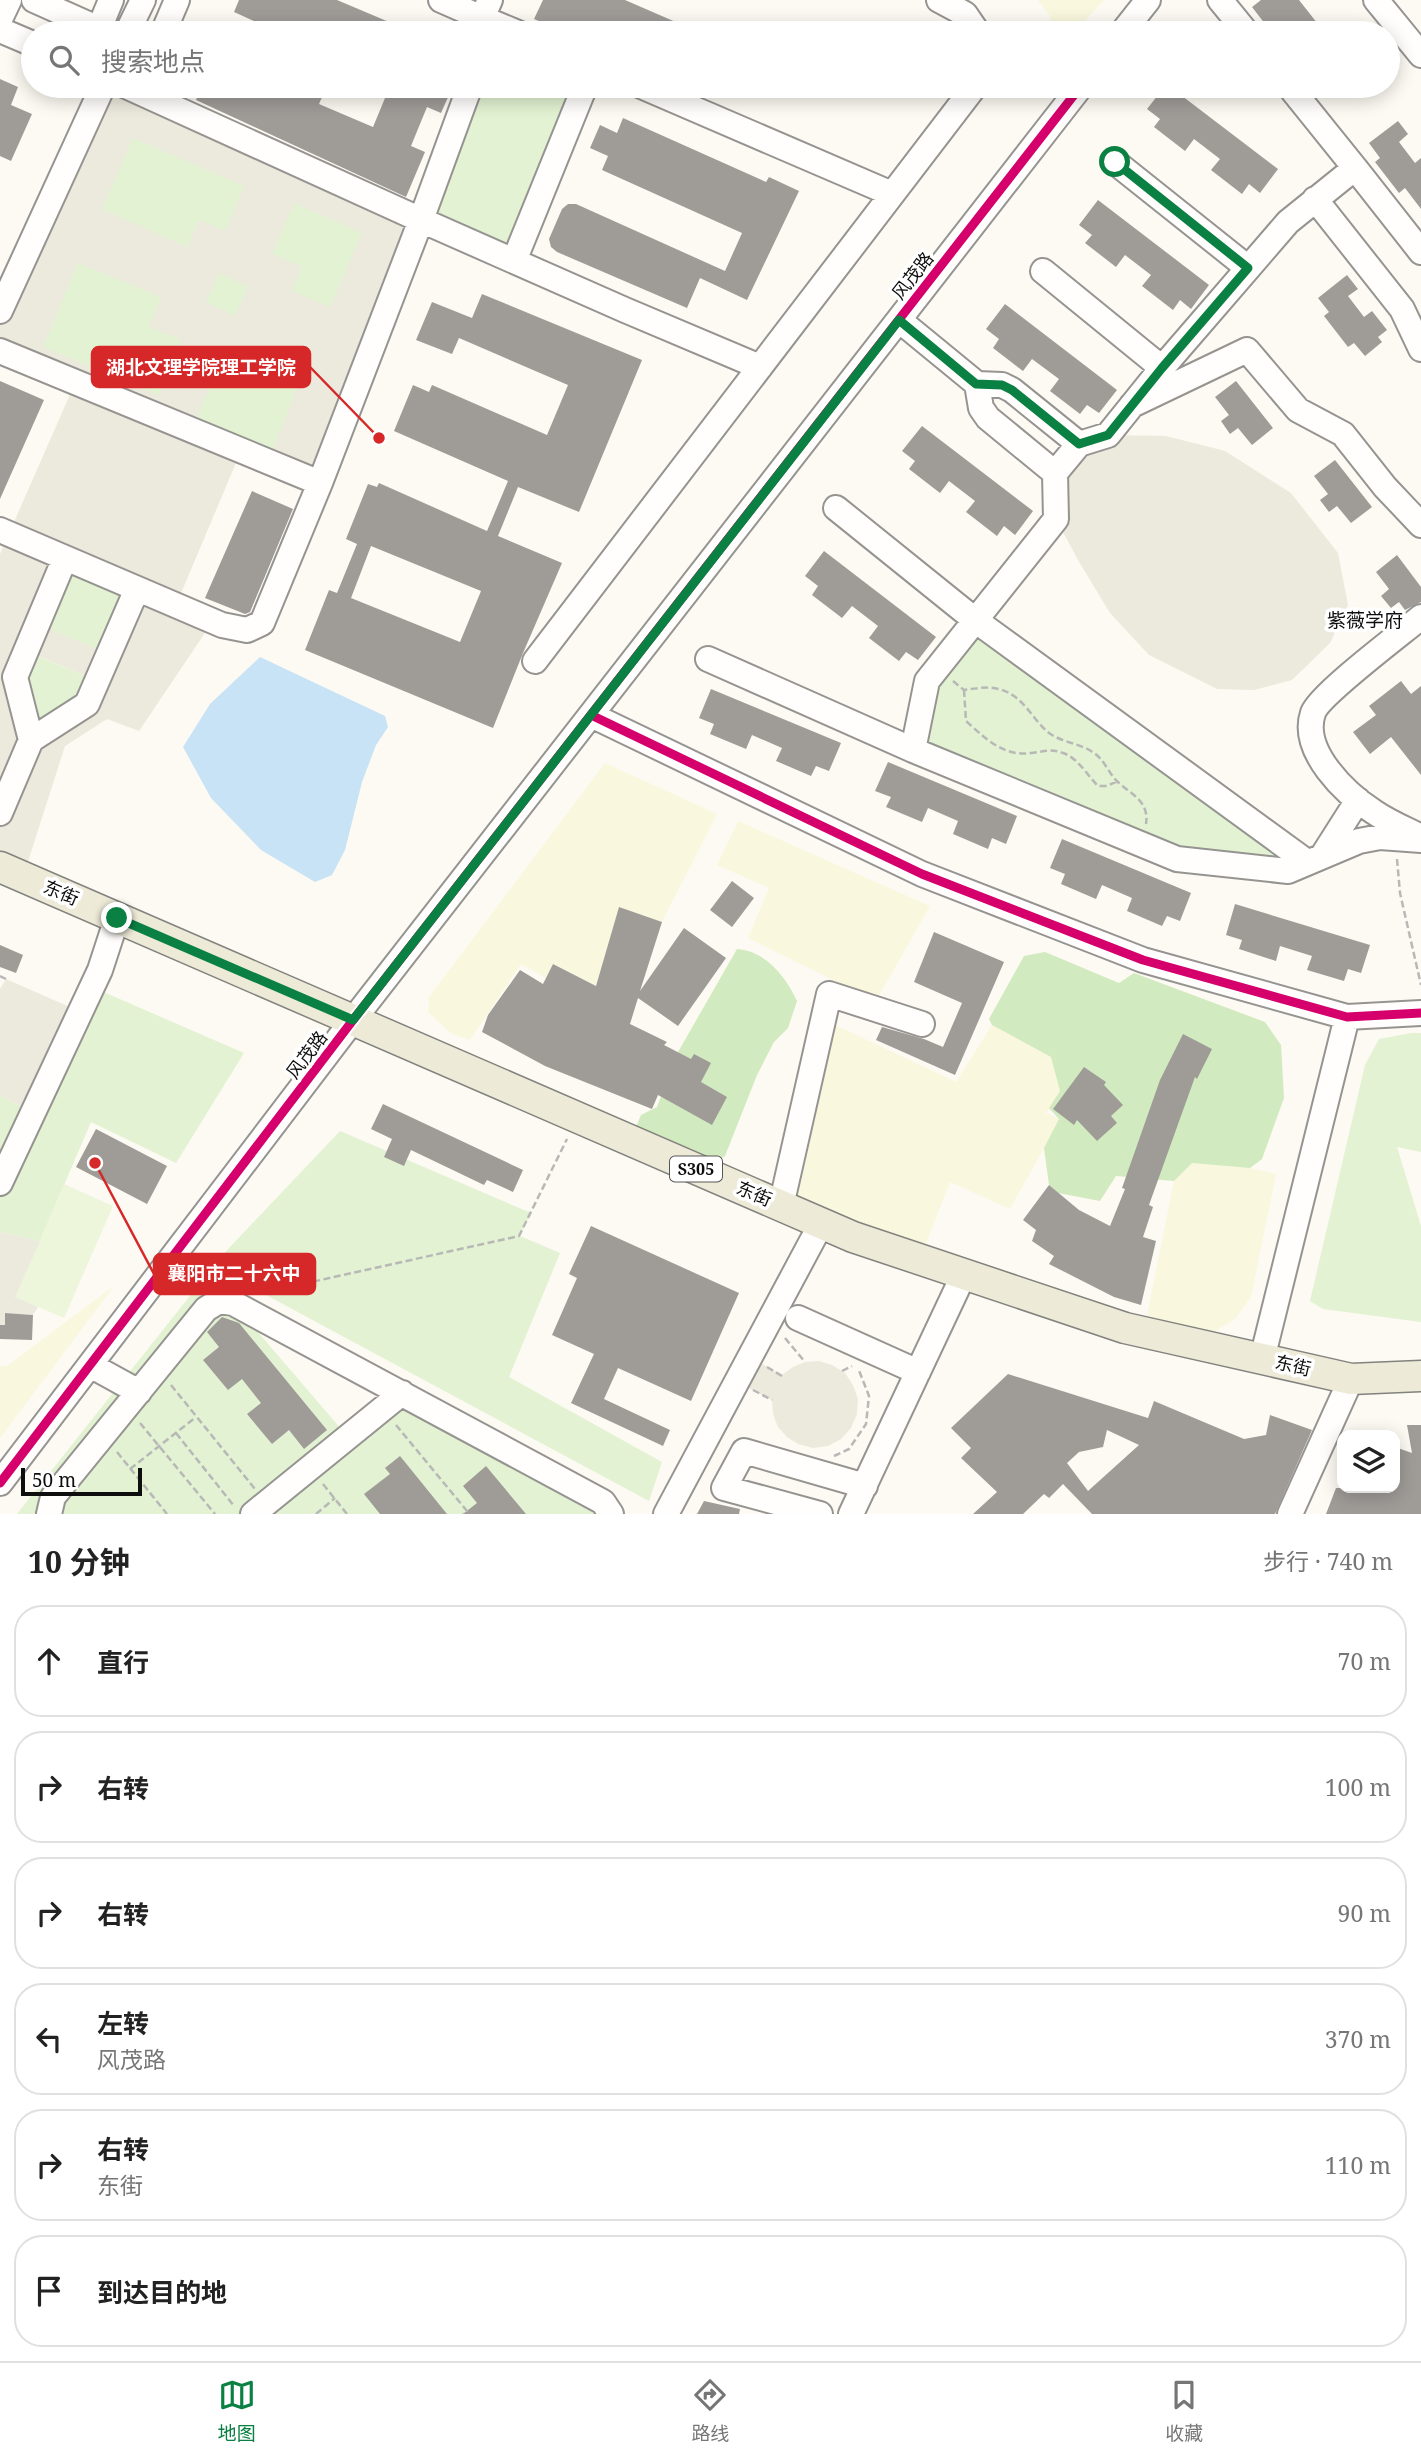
<!DOCTYPE html>
<html lang="zh">
<meta charset="utf-8">
<style>
body{margin:0;font-family:"Noto Serif","Noto Sans SC",serif;background:#f6f6f6;color:#222}
.controls{position:absolute;right:21px;bottom:21px;display:grid;overflow:hidden;border-radius:14px;box-shadow:0 4px 18px #0003}
.controls button{width:63px;height:63px;display:grid;place-items:center;padding:0;border:0;border-bottom:2px solid #e0e0e0;background:#fff;color:#222;font:35px sans-serif}
.scale{position:absolute;left:21px;bottom:18px;width:121px;box-sizing:border-box;padding-left:7px;border:4px solid #0e0e0e;border-top:0;font-size:19px;line-height:24px;white-space:nowrap;color:#0e0e0e;-webkit-text-stroke:5px #fff;paint-order:stroke}
.stop{position:absolute;width:21px;height:21px;margin:-16px;border:5px solid #0b8043;border-radius:50%;background:#fff}
.stop.end{background:#0b8043;border-color:#fff;box-shadow:0 2px 7px #0008}
.list{margin:0;padding:0;list-style:none}
h2{display:flex;justify-content:space-between;align-items:center;height:91px;margin:0;padding:0 28px;font-size:30px}
h2 small{font-size:23px;font-weight:400;color:#767676}
.list li{display:grid;grid-template-columns:46px 1fr auto;gap:21px;align-items:center;box-sizing:border-box;height:112px;margin:0 14px 14px;padding:0 14px;border:2px solid #e0e0e0;border-radius:28px}
.list b{display:block;font-size:26px;white-space:nowrap}
.list p{margin:0;font-size:23px;white-space:nowrap;color:#767676}
.list em{font-size:23px;font-style:normal;color:#767676}
.icon{flex:none;width:38px;height:38px;fill:none;stroke:currentColor;stroke-width:2;stroke-linecap:round;stroke-linejoin:round}
.map{position:relative;flex:none;width:1421px;height:1514px;overflow:hidden}
.search{position:absolute;background:#fff;box-shadow:0 4px 18px #0003;left:21px;right:21px;top:21px;height:77px;display:flex;align-items:center;gap:18px;box-sizing:border-box;padding:0 24px;border-radius:38px;color:#767676;font-size:26px}
.sheet{height:847px;background:#fff}
nav{display:flex;justify-content:space-around;align-items:center;box-sizing:border-box;height:98px;border-top:2px solid #e0e0e0;background:#fff;font-size:19px;color:#767676}
nav a{display:grid;justify-items:center;gap:4px}
nav .on{color:#0b8043}
.map>svg:first-child{display:block}
.farmland{fill:#f9f8de}
.green{fill:#e2f2d2}
.forest{fill:#d2eabf}
.pitch{fill:#edf6db}
.plaza{fill:#ece9dd;fill-rule:evenodd}
.water{fill:#c8e2f6}
.building{fill:#9f9c98;fill-rule:evenodd}
.lines{fill:none;stroke-linecap:round;stroke-linejoin:round}
.minor-casing{stroke:#959491;stroke-width:28}
.major-casing{stroke:#82827e;stroke-width:33}
.path{stroke:#b8b8b6;stroke-width:2.5;stroke-dasharray:7 3.5;stroke-linecap:butt}
.minor{stroke:#fffefd;stroke-width:24}
.major{stroke:#edead8;stroke-width:30}
.cycleway-casing{stroke:#fff;stroke-width:13}
.cycleway{stroke:#d6006c;stroke-width:9}
.route{stroke:#0b8043;stroke-width:9}
.labels{text-anchor:middle;stroke-width:7;stroke-linejoin:round;paint-order:stroke}
.shield{fill:#fff;stroke:#565656;stroke-width:2}
.shield-label{font-size:16px;font-weight:bold;fill:#0e0e0e}
.street-label{font-size:18px;fill:#0e0e0e;stroke:#fff}
.neighbourhood-label{font-size:19px;fill:#0e0e0e;stroke:#fff}
.leader{fill:none;stroke:#d62828;stroke-width:2.5}
.callout-dot{fill:#d62828;stroke:#fff;stroke-width:2.5}
.callout{fill:#d62828;stroke:#d62828;stroke-width:2.5}
.callout-label{font-size:19px;text-anchor:middle;font-weight:bold;fill:#fff}
</style>
<div class="map">
<svg width="1421" height="1514" viewBox="0 0 1421 1514">
<rect width="100%" height="100%" fill="#fcfaf2"/>
<path class="farmland" d="M 1038,0 L 1104,0 L 1074,33 L 1052,33 L 1050,16 Z
M 605,763 L 717,814 L 662,922 L 619,908 L 596,986 L 554,964 L 546,978 L 521,964 L 470,1040 L 452,1034 L 428,1012 L 429,997 Z
M 738,821 L 930,906 L 876,1001 L 748,938 L 769,888 L 717,865 Z
M 823,1019 L 956,1082 L 992,1025 L 1075,1069 L 1046,1113 L 1060,1119 L 1010,1209 L 950,1182 L 920,1259 L 781,1206 Z
M 1192,1163 L 1250,1168 L 1276,1174 L 1251,1297 L 1235,1319 L 1214,1332 L 1147,1316 L 1174,1181 Z
M 114,1286 L 0,1438 L 0,1366 L 7,1366 Z"/>
<path class="green" d="M 103,86 L 421,219 L 470,86 L 585,86 L 514,261 L 421,220 L 320,483 L 0,351 Z
M 65,558 L 137,589 L 108,654 L 37,624 Z
M 975,620 L 1307,862 L 1177,859 L 913,750 L 927,681 Z
M 26,651 L 97,681 L 31,740 Z
M 92,987 L 244,1053 L 176,1163 L 91,1122 L 40,1241 L 0,1232 L 0,1095 L 33,1113 Z
M 1411,1033 L 1421,1033 L 1421,1152 L 1397,1147 L 1421,1226 L 1421,1322 L 1323,1309 L 1310,1301 L 1365,1065 L 1379,1039 Z
M 340,1131 L 531,1213 L 520,1236 L 560,1253 L 509,1377 L 662,1462 L 649,1501 L 212,1266 Z
M 197,1287 L 233,1303 L 348,1437 L 402,1394 L 611,1514 L 17,1514 Z"/>
<path class="forest" d="M 737,949 C 766,951 786,977 797,1001 L 788,1028 L 774,1042 L 757,1075 L 725,1156 L 709,1167 L 635,1129 L 641,1115 L 657,1107 L 678,1052 Z
M 1045,952 L 1119,983 L 1134,973 L 1265,1022 L 1281,1045 L 1284,1098 L 1262,1159 L 1250,1168 L 1192,1163 L 1174,1181 L 1116,1176 L 1100,1201 L 1058,1193 L 1049,1185 L 1044,1148 L 1059,1119 L 1049,1108 L 1060,1091 L 1051,1057 L 992,1025 L 989,1019 L 1024,956 Z"/>
<path class="pitch" d="M 64,1184 L 113,1206 L 64,1318 L 15,1297 Z"/>
<path class="plaza" d="M 103,86 L 126,86 L 421,220 L 320,483 L 268,462 L 308,361 L 271,344 L 258,370 L 223,356 L 191,431 L 241,451 L 176,605 L 213,621 L 139,731 L 107,719 L 65,746 L 23,877 L 0,867 L 0,554 L 75,383 L 0,351 L 0,311 ZM 133,138 L 244,186 L 225,231 L 199,220 L 187,247 L 102,209 ZM 294,203 L 362,233 L 330,307 L 292,291 L 302,267 L 272,253 ZM 78,263 L 161,297 L 149,327 L 181,340 L 159,395 L 43,347 ZM 219,273 L 248,287 L 235,316 L 206,302 ZM 65,558 L 136,589 L 108,654 L 38,624 ZM 27,651 L 97,681 L 30,739 Z
M 1108,435 L 1166,436 L 1225,451 L 1291,493 L 1338,553 L 1348,605 L 1330,643 L 1292,680 L 1254,690 L 1217,689 L 1149,655 L 1110,613 L 1078,560 L 1056,519 L 1055,473 Z
M 6,979 L 81,1012 L 33,1113 L 0,1095 L 0,989 Z
M 0,1232 L 40,1241 L 15,1297 L 38,1307 L 33,1315 L 5,1313 L 5,1325 L 0,1325 Z
M 750,1357 L 782,1375 L 793,1367 L 805,1362 L 819,1361 L 832,1365 L 845,1373 L 853,1385 L 858,1399 L 857,1414 L 851,1428 L 841,1439 L 828,1446 L 813,1448 L 798,1444 L 787,1437 L 778,1427 L 773,1414 L 772,1400 L 737,1382 Z"/>
<path class="water" d="M 260,657 L 385,716 L 388,727 L 376,745 L 362,782 L 345,850 L 332,875 L 315,882 L 261,850 L 211,798 L 183,747 L 210,704 Z"/>
<path class="building" d="M 239,0 L 337,0 L 415,33 L 261,33 L 265,26 L 234,12 Z
M 543,0 L 625,0 L 701,33 L 566,33 L 534,19 Z
M 1261,0 L 1299,0 L 1325,33 L 1272,33 L 1252,7 Z
M 0,79 L 18,87 L 11,105 L 32,114 L 11,161 L 0,156 Z
M 202,86 L 327,86 L 319,104 L 373,127 L 390,86 L 453,86 L 441,113 L 427,107 L 411,146 L 425,152 L 406,197 L 196,100 Z
M 1165,86 L 1169,86 L 1278,169 L 1260,193 L 1249,184 L 1242,194 L 1211,170 L 1220,159 L 1194,139 L 1185,151 L 1154,127 L 1160,119 L 1147,109 Z
M 623,118 L 766,182 L 769,177 L 799,191 L 747,300 L 700,278 L 687,308 L 557,252 L 551,247 L 549,239 L 562,209 L 568,204 L 576,204 L 725,271 L 742,233 L 602,170 L 608,156 L 590,148 L 600,125 L 617,133 Z
M 1398,121 L 1408,134 L 1399,142 L 1415,163 L 1421,158 L 1421,209 L 1405,188 L 1399,193 L 1375,162 L 1380,158 L 1369,143 Z
M 1098,200 L 1209,285 L 1191,309 L 1180,300 L 1173,310 L 1142,286 L 1151,275 L 1125,255 L 1116,267 L 1085,243 L 1092,235 L 1079,225 Z
M 1347,275 L 1358,289 L 1348,296 L 1364,317 L 1372,311 L 1387,330 L 1378,337 L 1382,342 L 1365,356 L 1354,343 L 1348,347 L 1324,316 L 1329,312 L 1318,298 Z
M 482,294 L 642,360 L 579,512 L 518,487 L 498,536 L 562,563 L 523,653 L 493,728 L 305,650 L 329,590 L 337,593 L 357,544 L 346,539 L 368,484 L 377,487 L 379,483 L 487,531 L 508,481 L 394,431 L 413,385 L 429,392 L 432,385 L 547,435 L 568,385 L 459,338 L 452,354 L 416,340 L 432,302 L 472,318 ZM 371,546 L 481,591 L 460,642 L 351,598 Z
M 1005,304 L 1117,390 L 1099,413 L 1087,405 L 1080,414 L 1050,391 L 1059,379 L 1032,359 L 1023,371 L 993,348 L 999,339 L 986,329 Z
M 0,381 L 44,400 L 0,499 Z
M 1236,381 L 1273,428 L 1252,445 L 1238,428 L 1230,434 L 1221,421 L 1229,415 L 1215,397 Z
M 922,426 L 1033,511 L 1015,535 L 1004,526 L 997,536 L 966,512 L 975,501 L 949,481 L 940,493 L 909,469 L 915,461 L 902,451 Z
M 1335,460 L 1372,507 L 1351,523 L 1337,506 L 1329,512 L 1320,500 L 1328,494 L 1314,476 Z
M 252,491 L 293,509 L 250,612 L 245,614 L 205,598 Z
M 824,551 L 936,637 L 918,660 L 906,652 L 899,661 L 869,638 L 878,626 L 852,606 L 842,618 L 812,595 L 818,586 L 805,576 Z
M 1397,555 L 1421,587 L 1421,602 L 1405,610 L 1399,602 L 1391,608 L 1381,596 L 1389,589 L 1376,572 Z
M 1401,681 L 1411,694 L 1421,686 L 1421,775 L 1391,737 L 1370,754 L 1353,732 L 1376,715 L 1369,706 Z
M 711,689 L 841,743 L 829,771 L 816,766 L 811,776 L 776,761 L 782,748 L 752,735 L 746,749 L 710,734 L 714,724 L 699,718 Z
M 888,762 L 1017,816 L 1006,844 L 992,838 L 988,849 L 953,834 L 958,821 L 928,808 L 922,822 L 886,807 L 891,797 L 875,791 Z
M 1062,839 L 1191,893 L 1180,921 L 1167,916 L 1162,926 L 1127,911 L 1132,898 L 1102,885 L 1096,899 L 1061,884 L 1065,874 L 1050,868 Z
M 732,881 L 754,898 L 732,927 L 710,910 Z
M 1235,904 L 1370,945 L 1361,973 L 1348,969 L 1344,981 L 1307,970 L 1312,956 L 1280,946 L 1276,961 L 1239,949 L 1242,940 L 1226,935 Z
M 619,907 L 662,922 L 640,991 L 684,928 L 726,958 L 678,1026 L 638,998 L 630,1024 L 667,1042 L 664,1045 L 691,1059 L 694,1054 L 711,1063 L 701,1082 L 727,1097 L 712,1125 L 658,1095 L 652,1109 L 545,1066 L 482,1032 L 488,1015 L 520,970 L 543,984 L 553,964 L 596,986 Z
M 934,932 L 1004,962 L 955,1075 L 876,1040 L 882,1027 L 924,1039 L 943,1047 L 962,1003 L 914,982 Z
M 0,945 L 23,955 L 16,973 L 0,967 Z
M 1183,1034 L 1212,1049 L 1197,1079 L 1195,1077 L 1149,1205 L 1153,1207 L 1143,1237 L 1156,1241 L 1141,1305 L 1114,1297 L 1049,1264 L 1054,1256 L 1032,1241 L 1036,1230 L 1023,1220 L 1049,1185 L 1079,1210 L 1110,1226 L 1125,1189 L 1122,1188 L 1160,1080 Z
M 1084,1067 L 1106,1082 L 1104,1085 L 1123,1105 L 1111,1116 L 1117,1123 L 1097,1141 L 1077,1120 L 1074,1125 L 1053,1109 Z
M 383,1104 L 523,1170 L 513,1192 L 487,1180 L 484,1185 L 411,1150 L 404,1166 L 384,1157 L 392,1139 L 371,1129 Z
M 96,1129 L 167,1166 L 147,1204 L 76,1167 Z
M 591,1226 L 739,1293 L 691,1401 L 618,1368 L 604,1399 L 670,1430 L 663,1446 L 571,1403 L 594,1354 L 552,1335 L 577,1278 L 569,1274 Z
M 5,1313 L 33,1315 L 32,1340 L 0,1339 L 0,1325 L 5,1325 Z
M 222,1317 L 239,1323 L 327,1430 L 304,1449 L 289,1430 L 272,1444 L 247,1414 L 261,1403 L 242,1379 L 228,1390 L 203,1360 L 219,1347 L 207,1332 Z
M 1008,1374 L 1148,1418 L 1154,1401 L 1244,1439 L 1266,1435 L 1270,1415 L 1312,1430 L 1275,1514 L 1092,1514 L 1063,1484 L 1049,1498 L 1044,1494 L 1023,1514 L 973,1514 L 997,1492 L 961,1458 L 971,1448 L 951,1428 ZM 1107,1430 L 1139,1445 L 1088,1491 L 1067,1463 L 1079,1452 L 1103,1447 Z
M 1407,1425 L 1421,1425 L 1421,1514 L 1326,1514 L 1336,1488 L 1395,1488 L 1395,1447 L 1412,1453 Z
M 400,1456 L 447,1514 L 380,1514 L 364,1494 L 390,1474 L 385,1468 Z
M 486,1466 L 526,1514 L 463,1514 L 477,1503 L 463,1486 Z
M 704,1501 L 740,1509 L 739,1514 L 697,1514 Z"/>
<g class="lines">
<g class="minor-casing">
<path id="minor" d="M 34,0 L 108,33
M 441,0 L 482,18 L 490,0
M 939,0 L 965,14 L 978,33
M 1220,0 L 1247,33
M 1376,0 L 1421,55
M 0,19 L 9,0
M 99,29 L 111,0
M 0,30 L 33,44
M 127,33 L 143,0
M 163,33 L 177,0
M 483,33 L 482,18 L 518,33
M 1122,33 L 1148,0
M 470,86 L 421,220 L 625,310 L 760,367
M 641,86 L 892,194
M 1289,86 L 1355,168
M 1115,162 L 1248,268
M 1315,199 L 1402,309 L 1421,349
M 514,261 L 585,86
M 1043,271 L 1162,368 L 1108,435 L 1079,444
M 0,311 L 103,86
M 899,320 L 977,384 L 981,408 L 988,418 L 1055,473 L 1079,444 L 1012,390 L 1002,385 L 977,384
M 0,351 L 320,483
M 1162,368 L 1288,222 L 1355,168 L 1421,252
M 1132,405 L 1247,350 L 1298,410 L 1343,434 L 1385,487 L 1421,525
M 1055,473 L 1056,519 L 927,681 L 913,750 L 1177,859 L 1288,871 L 1359,841 L 1380,837 L 1421,840
M 836,508 L 975,620 L 1307,862
M 0,530 L 222,625 L 247,630 L 262,623 L 320,483 L 421,220 L 126,86
M 65,558 L 15,677 L 31,740 L 87,704 L 137,589
M 708,659 L 913,750
M 535,661 L 975,86
M 591,715 L 922,874 L 1143,960 L 1347,1017 L 1421,1013
M 0,813 L 31,740
M 1417,835 C 1403,828 1387,821 1374,812 C 1346,794 1300,751 1313,713 C 1319,695 1402,633 1421,617
M 1323,855 L 1358,800
M 0,1183 L 100,970 L 117,918
M 781,1206 L 829,994 L 922,1024
M 798,1318 L 918,1372
M 1262,1359 L 1347,1017
M 90,1365 L 139,1392
M 0,1483 L 353,1020 L 1081,86
M 49,1514 L 53,1497 L 206,1309 L 219,1301 L 233,1303 L 603,1502 L 611,1514
M 253,1514 L 402,1393
M 666,1514 L 821,1224
M 820,1514 L 724,1488 L 744,1451 L 865,1486
M 851,1514 L 964,1274
M 1290,1514 L 1351,1379"/>
</g>
<g class="major-casing">
<path id="major" d="M 0,867 L 853,1237 L 1125,1328 L 1351,1379 L 1421,1376"/>
</g>
<path class="path" d="M 953,681 L 964,690 C 978,688 993,685 1007,692 C 1026,701 1033,720 1049,733 C 1063,743 1080,743 1094,753 C 1103,759 1107,769 1114,778 C 1127,793 1150,799 1146,824
M 964,690 L 966,721 C 985,738 1003,757 1031,753 C 1042,752 1051,748 1063,753 C 1078,758 1087,775 1098,786 L 1107,786 L 1118,781
M 1397,859 L 1400,893 L 1421,985
M 0,976 L 6,979
M 262,1293 L 519,1236 L 567,1139
M 785,1338 L 805,1362
M 767,1367 L 782,1376
M 842,1371 L 852,1366
M 171,1385 L 255,1489
M 753,1390 L 772,1400
M 140,1423 L 215,1514
M 396,1425 L 467,1511 L 463,1514
M 176,1433 L 234,1506
M 117,1452 L 167,1514
M 834,1456 L 849,1449 L 866,1424 L 869,1396 L 858,1368
M 130,1469 L 196,1417
M 323,1484 L 347,1514
M 316,1514 L 335,1498"/>
<use href="#minor" class="minor"/>
<use href="#major" class="major"/>
<g class="cycleway-casing">
<path id="cycleway" d="M 591,715 L 922,874 L 1143,960 L 1347,1017 L 1421,1013
M 0,1483 L 353,1020 L 1081,86"/>
</g>
<use href="#cycleway" class="cycleway"/>
</g>
<g class="lines">
<path class="route" d="M 117,918 L 353,1020 L 899,320 L 976,384 L 1002,385 L 1012,390 L 1079,444 L 1108,435 L 1162,368 L 1248,268 L 1115,162"/>
</g>
<g class="labels">
<rect class="shield" x="670" y="1156.5" width="52" height="25" rx="5"/>
<g class="shield-label">
<text x="696" y="1175">S305</text>
</g>
<g class="street-label">
<text transform="translate(913 276) rotate(-52)" y="6">风茂路</text>
<text transform="translate(61 893) rotate(23)" y="6">东街</text>
<text transform="translate(307 1055) rotate(-53)" y="6">风茂路</text>
<text transform="translate(754 1194) rotate(23)" y="6">东街</text>
<text transform="translate(1293 1366) rotate(13)" y="6">东街</text>
</g>
<g class="neighbourhood-label">
<text x="1365" y="627">紫薇学府</text>
</g>
</g>
<path class="leader" d="M379 438L310 367M95 1163L154 1274"/>
<g class="callout-dot">
<circle cx="379" cy="438" r="7"/>
<circle cx="95" cy="1163" r="7"/>
</g>
<g class="callout">
<rect x="92" y="347" width="218" height="40" rx="7"/>
<rect x="154" y="1254" width="161" height="40" rx="7"/>
</g>
<g class="callout-label">
<text x="201" y="374">湖北文理学院理工学院</text>
<text x="234" y="1280">襄阳市二十六中</text>
</g>
</svg>
<div class="controls">
<button><svg class="icon" aria-label="layers" viewBox="0 0 24 24"><path d="M12 4l9 5-9 5-9-5zM3 14l9 5 9-5"/></svg></button>
</div>
<div class="scale">50 m</div>
<div class="stop" style="left:1115px;top:162px"></div>
<div class="stop end" style="left:117px;top:918px"></div>
<div class="search"><svg class="icon" aria-label="search" viewBox="0 0 24 24"><circle cx="10" cy="10" r="6"/><path d="M15 15l6 6"/></svg>搜索地点</div>
</div>
<section class="sheet">
<h2>10 分钟<small>步行 · 740 m</small></h2>
<ul class="list">
<li><svg class="icon" aria-label="ahead" viewBox="0 0 24 24"><path d="M12 20V5M6 11l6-6 6 6"/></svg><div><b>直行</b></div><em>70 m</em></li>
<li><svg class="icon" aria-label="right" viewBox="0 0 24 24"><path d="M7 20v-9h11M14 6l5 5-5 5"/></svg><div><b>右转</b></div><em>100 m</em></li>
<li><svg class="icon" aria-label="right" viewBox="0 0 24 24"><path d="M7 20v-9h11M14 6l5 5-5 5"/></svg><div><b>右转</b></div><em>90 m</em></li>
<li><svg class="icon" aria-label="left" viewBox="0 0 24 24"><path d="M17 20v-9H6M10 6l-5 5 5 5"/></svg><div><b>左转</b><p>风茂路</p></div><em>370 m</em></li>
<li><svg class="icon" aria-label="right" viewBox="0 0 24 24"><path d="M7 20v-9h11M14 6l5 5-5 5"/></svg><div><b>右转</b><p>东街</p></div><em>110 m</em></li>
<li><svg class="icon" aria-label="arrive" viewBox="0 0 24 24"><path d="M6 21V4h12l-3 4 3 4H6"/></svg><div><b>到达目的地</b></div></li>
</ul>
</section>
<nav>
<a class="on"><svg class="icon" aria-label="map" viewBox="0 0 24 24"><path d="M3 6l6-2 6 2 6-2v14l-6 2-6-2-6 2zM9 4v14M15 6v14"/></svg>地图</a>
<a><svg class="icon" aria-label="directions" viewBox="0 0 24 24"><path d="M12 3l9 9-9 9-9-9zM9 14v-3h6M13 9l2 2-2 2"/></svg>路线</a>
<a><svg class="icon" aria-label="saved" viewBox="0 0 24 24"><path d="M7 4h10v16l-5-4-5 4z"/></svg>收藏</a>
</nav>
